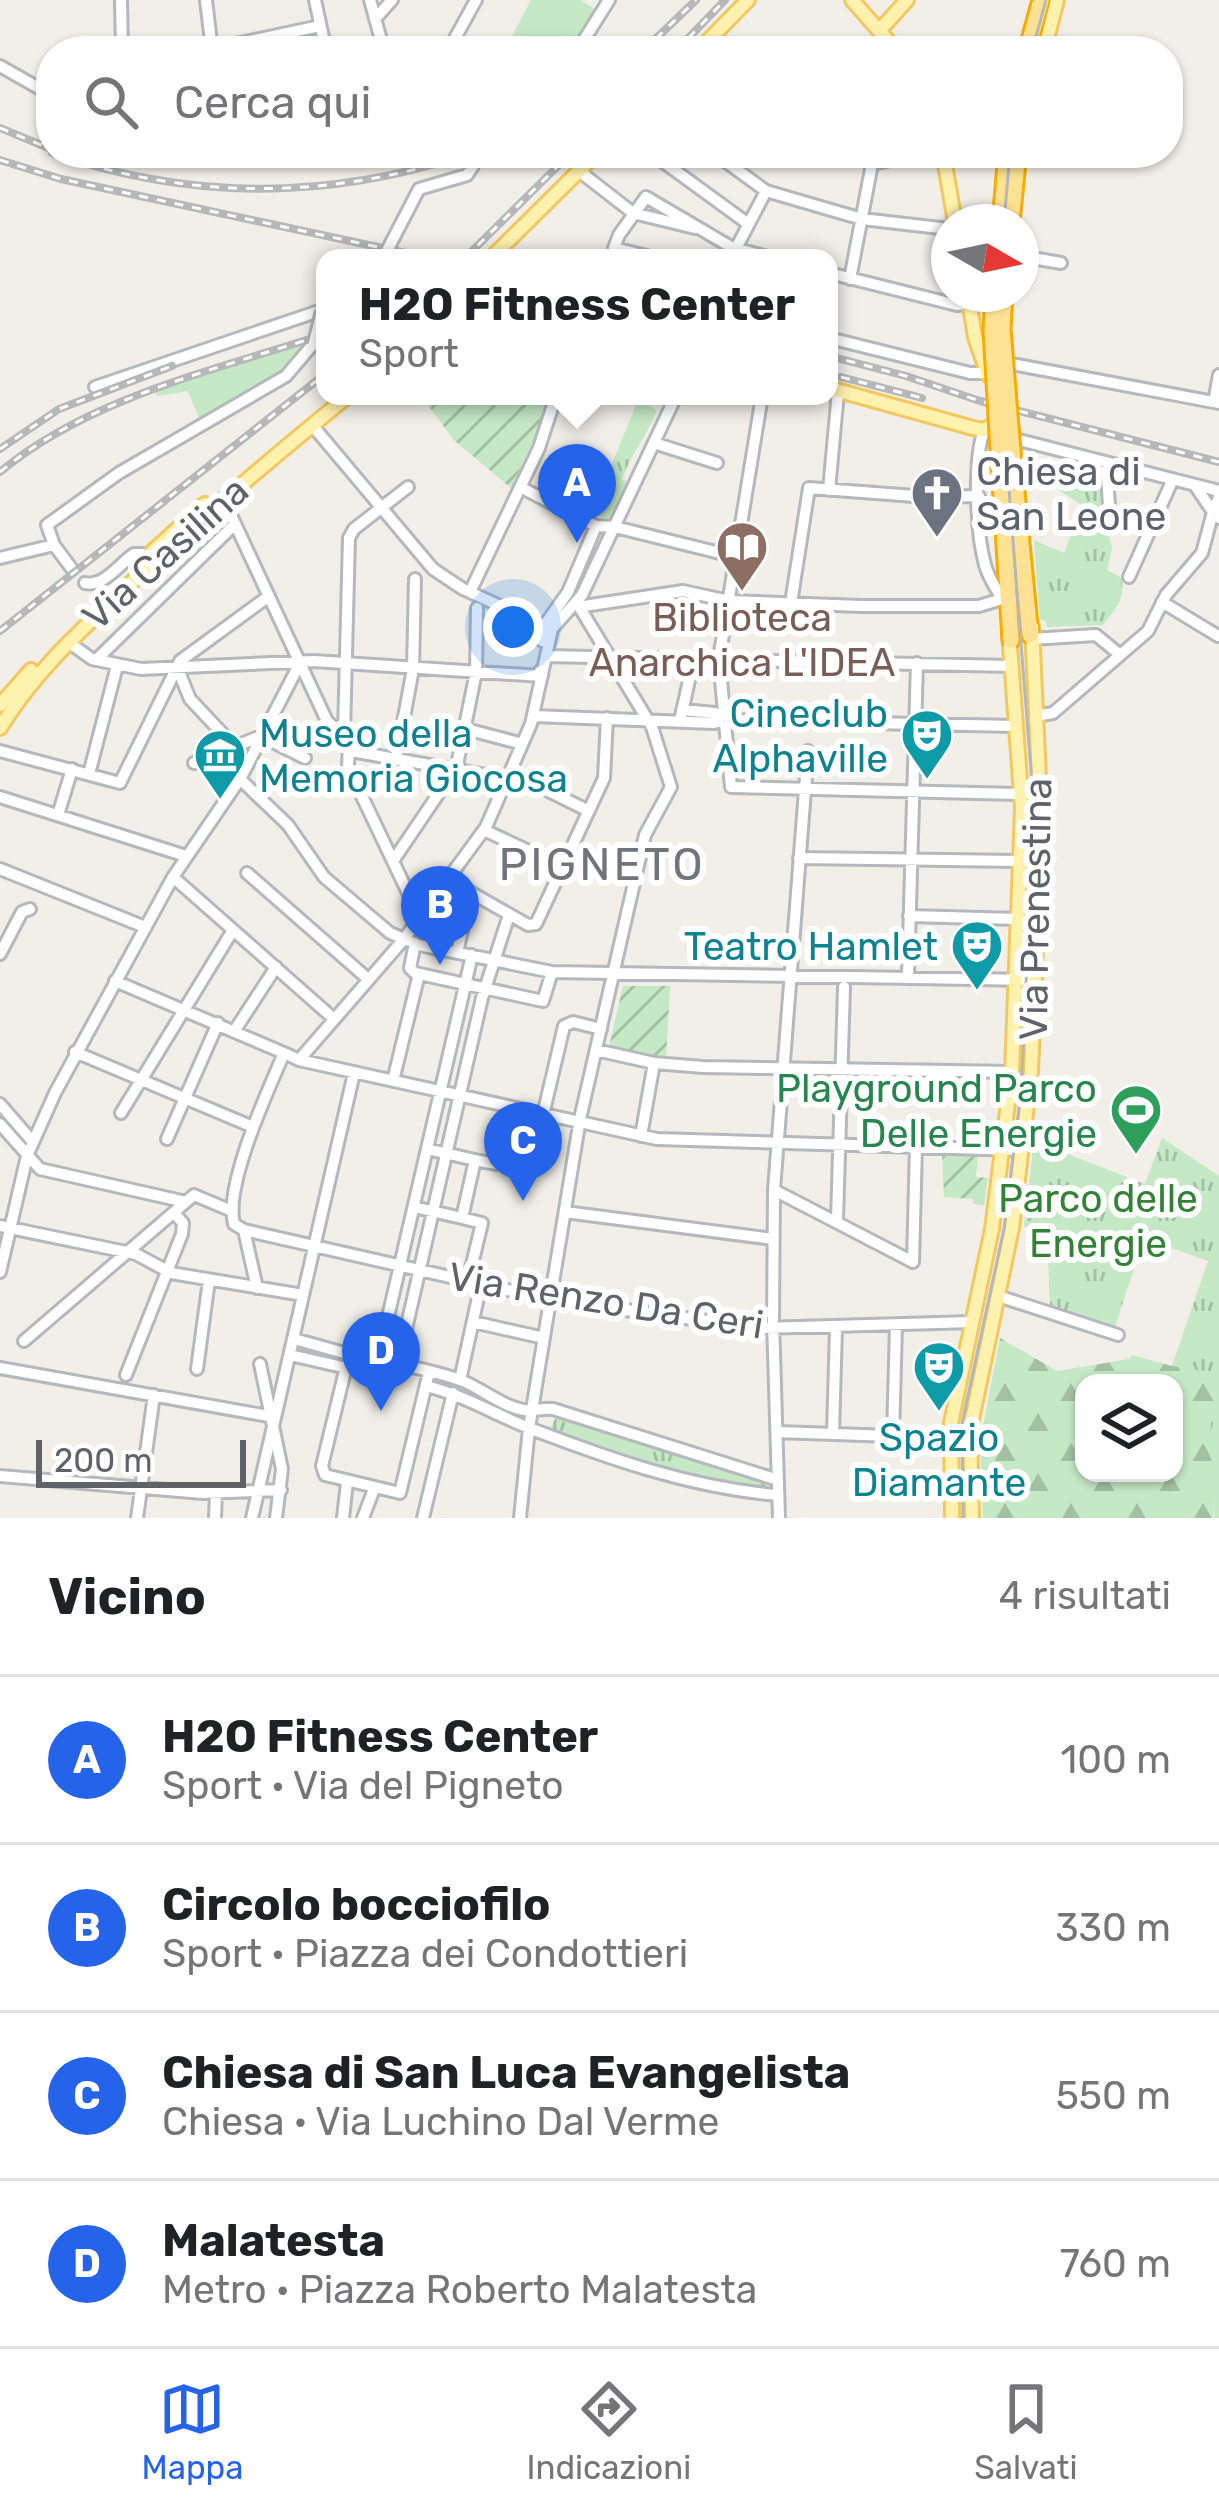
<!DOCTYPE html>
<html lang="it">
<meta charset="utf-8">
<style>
body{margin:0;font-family:Rubik,sans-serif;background:#f2f2f2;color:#202124}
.controls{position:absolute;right:36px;bottom:36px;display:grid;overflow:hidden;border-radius:24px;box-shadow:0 3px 9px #0004}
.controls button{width:108px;height:108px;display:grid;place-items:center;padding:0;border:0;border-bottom:3px solid #e0e0e0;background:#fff;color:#202124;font:60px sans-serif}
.compass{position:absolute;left:931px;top:204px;width:108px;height:108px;border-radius:50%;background:#fff;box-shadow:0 3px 9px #0004;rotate:99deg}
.scale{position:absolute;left:36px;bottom:30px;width:210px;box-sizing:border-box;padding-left:12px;border:6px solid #5f6368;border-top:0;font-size:33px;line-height:42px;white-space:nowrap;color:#5f6368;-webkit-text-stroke:9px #fff;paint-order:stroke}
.you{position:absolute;left:513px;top:627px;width:42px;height:42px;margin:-30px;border:9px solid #fff;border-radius:50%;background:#1a73e8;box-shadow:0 0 0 18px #1a73e833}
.badge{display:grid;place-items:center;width:78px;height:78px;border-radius:50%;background:#2563eb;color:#fff;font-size:39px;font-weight:700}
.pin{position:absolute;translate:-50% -99px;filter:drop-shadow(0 3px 6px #0008)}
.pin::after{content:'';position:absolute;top:63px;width:42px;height:36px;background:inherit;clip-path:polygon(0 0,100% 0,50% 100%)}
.popup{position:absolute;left:316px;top:249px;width:522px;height:156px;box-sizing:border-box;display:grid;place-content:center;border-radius:24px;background:#fff;filter:drop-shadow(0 3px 9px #0005);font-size:39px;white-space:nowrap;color:#757577}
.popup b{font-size:45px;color:#202124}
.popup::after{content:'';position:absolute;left:50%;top:100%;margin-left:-24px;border:24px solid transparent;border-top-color:#fff}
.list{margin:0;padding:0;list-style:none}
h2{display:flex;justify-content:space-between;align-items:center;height:156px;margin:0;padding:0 48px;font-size:51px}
h2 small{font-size:39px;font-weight:400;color:#757577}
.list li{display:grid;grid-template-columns:78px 1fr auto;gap:36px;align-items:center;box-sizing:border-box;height:168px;padding:0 48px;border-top:3px solid #e0e0e0}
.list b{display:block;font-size:45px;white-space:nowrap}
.list p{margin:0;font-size:39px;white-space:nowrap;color:#757577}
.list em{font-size:39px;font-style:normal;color:#757577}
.icon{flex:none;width:66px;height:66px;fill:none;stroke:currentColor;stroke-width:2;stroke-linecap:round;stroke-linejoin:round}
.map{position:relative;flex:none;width:1219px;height:1518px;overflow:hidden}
.search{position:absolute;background:#fff;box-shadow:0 3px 9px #0004;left:36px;right:36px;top:36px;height:132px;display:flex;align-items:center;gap:30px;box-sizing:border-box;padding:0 42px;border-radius:48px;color:#757577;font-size:45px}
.sheet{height:828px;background:#fff}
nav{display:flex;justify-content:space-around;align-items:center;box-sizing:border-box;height:168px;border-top:3px solid #e0e0e0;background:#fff;font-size:33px;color:#757577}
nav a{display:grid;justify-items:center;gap:6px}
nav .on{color:#2563eb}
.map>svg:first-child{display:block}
.grass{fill:#c5e8c5}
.forest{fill:url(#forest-firs);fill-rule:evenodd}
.park{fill:url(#park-tufts)}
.garden{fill:url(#garden-furrows)}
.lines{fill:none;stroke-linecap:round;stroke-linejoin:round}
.minor-casing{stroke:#b5b8bc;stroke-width:16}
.major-casing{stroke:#f2c960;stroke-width:18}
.highway-casing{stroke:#f9ab00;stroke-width:21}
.minor{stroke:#fff;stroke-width:10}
.major{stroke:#fff2af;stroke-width:12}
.highway{stroke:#fde293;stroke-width:15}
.tram{stroke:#b6b7b8;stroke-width:3}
.rail-casing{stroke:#b6b7b8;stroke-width:8}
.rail{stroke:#fff;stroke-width:3;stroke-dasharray:9;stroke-linecap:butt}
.minor-bridge-casing{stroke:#b5b8bc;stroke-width:16;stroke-linecap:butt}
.highway-bridge-casing{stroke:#f9ab00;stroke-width:21;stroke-linecap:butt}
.minor-bridge{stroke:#fff;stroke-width:10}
.highway-bridge{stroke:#fde293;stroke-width:15}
.labels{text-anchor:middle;stroke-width:12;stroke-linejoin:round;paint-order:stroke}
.worship-label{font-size:39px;fill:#5b616d;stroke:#fff;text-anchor:start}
.street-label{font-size:39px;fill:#5f6368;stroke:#fff}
.education-label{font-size:39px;fill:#785e54;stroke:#fff}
.culture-label{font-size:39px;fill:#0d838f;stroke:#fff;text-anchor:end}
.leisure-label{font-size:39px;fill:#27864d;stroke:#fff;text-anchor:end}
.park-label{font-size:39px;fill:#348238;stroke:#fff}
.quarter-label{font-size:45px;letter-spacing:3px;fill:#70757a;stroke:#fff}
</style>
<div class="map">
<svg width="1219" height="1518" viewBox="0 0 1219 1518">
<defs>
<pattern id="forest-firs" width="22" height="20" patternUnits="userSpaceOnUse" patternTransform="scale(3)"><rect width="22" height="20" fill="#c5e8c5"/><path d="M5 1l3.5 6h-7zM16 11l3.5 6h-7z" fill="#a3c0a4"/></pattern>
<pattern id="park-tufts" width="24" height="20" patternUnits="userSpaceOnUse" patternTransform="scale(3)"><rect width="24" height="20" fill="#c5e8c5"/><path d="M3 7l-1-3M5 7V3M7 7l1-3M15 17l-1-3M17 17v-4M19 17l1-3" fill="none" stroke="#a3c0a4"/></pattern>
<pattern id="garden-furrows" width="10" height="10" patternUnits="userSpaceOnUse" patternTransform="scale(3)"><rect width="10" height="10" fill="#c5e8c5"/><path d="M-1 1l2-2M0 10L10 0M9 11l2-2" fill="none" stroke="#a3c0a4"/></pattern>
</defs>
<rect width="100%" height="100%" fill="#f1efe8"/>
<path class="grass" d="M 531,0 L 581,0 L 597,11 L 572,51 L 504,51 Z
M 312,340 C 289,378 237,399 200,420 L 188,391 L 157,396 L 155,392 Z"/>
<path class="forest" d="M 1000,1338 L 1057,1371 L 1129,1359 L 1132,1355 L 1172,1366 L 1178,1350 L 1219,1368 L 1219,1490 L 1215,1490 L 1213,1518 L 983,1518 L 980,1442 ZM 1084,1383 L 1174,1383 L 1174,1473 L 1084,1473 Z"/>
<path class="park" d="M 638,401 L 657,410 C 646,438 632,452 622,479 L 627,482 L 610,519 L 591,514 Z
M 1066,465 L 1087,470 L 1089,479 L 1100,480 L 1101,525 L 1108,529 L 1112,549 L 1107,570 L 1122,578 C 1124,603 1117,606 1103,625 L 1047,627 L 1046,621 L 1040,619 L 1034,540 L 1064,553 L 1082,505 L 1059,490 Z
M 1162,1138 L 1219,1176 L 1219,1518 L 1214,1518 L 1215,1468 L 1208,1452 L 1217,1373 L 1172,1366 L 1208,1261 L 1144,1238 L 1114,1330 L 1050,1308 L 1047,1229 L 1024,1227 L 1034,1141 L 1145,1184 Z
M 556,1416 L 768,1482 L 768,1490 C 693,1484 621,1456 550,1430 Z"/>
<path class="garden" d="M 421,396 L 548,396 L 542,422 L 511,488 L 454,440 Z
M 623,986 L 670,986 L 666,1058 L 609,1047 Z
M 942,1154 L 978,1155 L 976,1177 L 988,1178 L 984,1205 L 973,1204 L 973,1199 L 944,1197 Z"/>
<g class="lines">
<g class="minor-casing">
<path id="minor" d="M 121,0 L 122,51
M 206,0 L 212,50
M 315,0 L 326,51
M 370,0 L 384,51
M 375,19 L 392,0
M 212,49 L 320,26
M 448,51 L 476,0
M 577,51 L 609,0
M 0,66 L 51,95
M 651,153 L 747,223
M 714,153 L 766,191 L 862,219 L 949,229
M 854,153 L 872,164 L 924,153
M 579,171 L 633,213 L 695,228
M 391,243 L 419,189 L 467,175 L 473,166
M 496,253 L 516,258
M 1021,256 L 1061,263
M 655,258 L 614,248 L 619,235 L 646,197 L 731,247 L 771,258
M 731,258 L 766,191
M 829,273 L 957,305 L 969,303
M 850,279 L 872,164
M 829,338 L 970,373 L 989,373
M 1012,364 L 1219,403
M 95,387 L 322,310
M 762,396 L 719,659 L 731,787 L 1021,794
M 1214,402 L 1219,375
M 312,425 L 433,569 L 463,589 L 544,626
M 1019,440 L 1219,491
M 654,443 L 717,463
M 1106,462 L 1109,505
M 520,487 L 596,526 L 615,527 L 736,557
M 1196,487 L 1213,512 L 1219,497
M 829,490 L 838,392
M 223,498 L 327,721 L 349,741 L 348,767 L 420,918
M 0,558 L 54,545
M 72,569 L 54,545 L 47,525 L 119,473 L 286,376 L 314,343
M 1129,577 L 1173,479
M 85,583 C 104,587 119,564 134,554 L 142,554 L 144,560
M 470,592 L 539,448 L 556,396
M 1162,602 L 1218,636
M 577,603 L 584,606 L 683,591 L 729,601 L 861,606 L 979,606 L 1002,599 C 996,588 988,577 985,565 C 976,532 973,461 984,430
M 791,603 L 809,488 L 928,497 L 979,496
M 1031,639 L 1096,635 L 1119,654
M 542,641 L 544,626 L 568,592 L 596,526
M 68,642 L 92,659 L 141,669 L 314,661 L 542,676 L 540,671
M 546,656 L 1012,666
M 96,660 L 234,525
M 177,667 L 190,699 L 236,748
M 682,710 L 715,713 L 724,720
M 533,716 L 714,723 L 724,720 L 1016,726
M 1036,716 L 1053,713 L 1148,631 L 1166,595 L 1202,553 L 1213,512 L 1219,518
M 680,721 L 694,658
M 466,729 L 519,743
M 344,733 L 349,538 L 354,529 L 408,487
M 0,751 L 120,783 L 180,661 L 269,596
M 351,751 L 509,779
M 396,760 L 413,669 L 415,579
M 194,763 L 261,736 L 305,758
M 456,770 L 476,672 L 477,608
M 512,773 L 589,811
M 89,774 L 117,666
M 240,779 L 288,825 L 324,877 L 390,933 L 419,945 L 552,972 L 1036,980
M 0,797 L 186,856
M 58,815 L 72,769
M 484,830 L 563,867
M 799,858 L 1020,861
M 393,861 L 439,793 L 447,768
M 0,869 L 145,927
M 247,873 L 368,979
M 173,877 L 334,1019
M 449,880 L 528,925 L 536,924 L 604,778 L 607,718
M 909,916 L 1018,919
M 415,943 L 410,968 L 415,973 L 543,1001 L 552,972
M 457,953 L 470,893
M 0,954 L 22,912 L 30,909
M 908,976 L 917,663
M 115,981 L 284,1053
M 235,1030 L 276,967
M 596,1050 L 654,1063 L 703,1067 L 1012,1072
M 75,1052 L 253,1127
M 299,1060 L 657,1139 L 1022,1150
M 393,1081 L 419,974
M 0,1104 L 33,1142
M 121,1113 L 233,930
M 543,1115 L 564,1026 L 573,1022 L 601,1029
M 0,1124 L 40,1169 L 186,1202
M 641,1136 L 654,1063
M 167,1139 L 218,1023
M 475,1160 L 496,1164 L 509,1108
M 774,1190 L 913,1262 L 916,1146
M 414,1207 L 462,1218 L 475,1160 L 427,1149
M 565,1212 L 773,1239
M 462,1218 L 482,1223 L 468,1281
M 837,1220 L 844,987
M 0,1226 L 136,1254 L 171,1273 L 303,1295
M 244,1230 L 551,1300 L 760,1328 L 973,1322
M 0,1272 L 27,1156 L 55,1093 L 173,877 L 240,779 L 300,663
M 257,1288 L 244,1230 L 234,1224 C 224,1185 268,1091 284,1053 L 299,1060 L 404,939 L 486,827 L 531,724 L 552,629 L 582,595 L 676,396
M 998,1296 L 1118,1335
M 473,1322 L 544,1338
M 294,1339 L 366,1359
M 24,1341 L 194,1195 L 232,1211
M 290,1355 L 347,1368
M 369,1360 L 381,1347 L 472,955
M 260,1364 L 282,1469 L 276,1518
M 0,1368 L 274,1417
M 404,1368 L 401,1351 L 482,998 L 509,915
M 197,1369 L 209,1280
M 429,1372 L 400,1493 L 325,1475 L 322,1466 L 345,1371 C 351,1364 350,1363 360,1361 C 379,1357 444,1374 463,1381 C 482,1389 504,1407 524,1410 C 534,1411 543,1408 553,1409 L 778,1480
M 126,1375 L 182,1234 L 183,1223 L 175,1214
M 460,1380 L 479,1293
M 426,1386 C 463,1395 494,1414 529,1428 C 610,1459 692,1488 778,1495
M 777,1432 L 950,1438
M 833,1433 L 836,1328
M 893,1436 L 896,1326
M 0,1476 L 203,1493 L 281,1490
M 137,1518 L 154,1395
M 215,1518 L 216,1493
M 252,1518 L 354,1073
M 343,1518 L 347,1482
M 363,1518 L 374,1489
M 423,1518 L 453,1393
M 520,1518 L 529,1428 L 580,1119 L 645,835 L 671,787 L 652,727 L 577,603
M 779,1518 L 773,1320 L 774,1190 L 808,751"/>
</g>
<g class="major-casing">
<path id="major" d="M 852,0 L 897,51
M 880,30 L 907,0
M 698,51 L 748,0
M 1044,51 L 1057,0
M 943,153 L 955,222
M 491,258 L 597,153
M 968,294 L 975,337 L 988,375
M 829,388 L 973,428 L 984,430 L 991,426
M 153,551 L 205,504
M 0,705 L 31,670
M 0,728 C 35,671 82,629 130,584 C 201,518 273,457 348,396
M 952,1518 L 951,1423 L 992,1229 L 1012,1072 L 1022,808 L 1009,632
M 972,1518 L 970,1429 L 1012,1228 L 1031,1072 L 1041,822 L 1032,627"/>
</g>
<g class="highway-casing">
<path id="highway" d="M 1027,51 L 1041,0
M 1001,222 L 1007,153
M 1011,222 L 1018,153
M 999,451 L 1011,640
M 1012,451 L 1030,635"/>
</g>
<use href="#minor" class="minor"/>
<use href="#major" class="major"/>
<use href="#highway" class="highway"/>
<path class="tram" d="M 1032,51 L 1046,0
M 1004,222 L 1010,153
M 963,1518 L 962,1423 L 1004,1229 L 1021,1093 L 1034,809 L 997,336 L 999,294"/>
<g class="rail-casing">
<path id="rail" d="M 643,51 L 696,0
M 676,51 L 725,0
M 0,128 L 51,149
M 52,153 C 191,201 331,200 471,153
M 0,160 L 61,179 L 429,258
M 465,258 L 571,153
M 829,356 L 906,376 L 980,401 L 1219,462
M 841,377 L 922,398
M 0,449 L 59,409 L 172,366
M 0,472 C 90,397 216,370 325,334
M 0,631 L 325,374"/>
</g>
<use href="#rail" class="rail"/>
<g class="minor-bridge-casing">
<path id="minor-bridge" d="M 468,153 L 473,166
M 385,255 L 391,243
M 314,343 L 322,311"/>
</g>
<g class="highway-bridge-casing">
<path id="highway-bridge" d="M 994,294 L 992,330 L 999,451
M 1004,294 L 1002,329 L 1012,451"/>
</g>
<use href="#minor-bridge" class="minor-bridge"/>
<use href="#highway-bridge" class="highway-bridge"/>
</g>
<defs>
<g id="church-pin" transform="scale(2.7)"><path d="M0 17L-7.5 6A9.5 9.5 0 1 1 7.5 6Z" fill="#6b7280" stroke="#fff"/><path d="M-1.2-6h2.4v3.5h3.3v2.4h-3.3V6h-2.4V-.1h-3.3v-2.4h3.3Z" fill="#fff"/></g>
<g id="library-pin" transform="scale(2.7)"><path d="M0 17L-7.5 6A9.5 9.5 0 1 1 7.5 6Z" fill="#8d6e63" stroke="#fff"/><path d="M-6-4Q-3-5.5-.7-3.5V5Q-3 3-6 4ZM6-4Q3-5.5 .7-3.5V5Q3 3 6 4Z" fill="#fff"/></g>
<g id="theatre-pin" transform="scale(2.7)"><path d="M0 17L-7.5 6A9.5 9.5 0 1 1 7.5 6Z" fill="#0f9aa8" stroke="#fff"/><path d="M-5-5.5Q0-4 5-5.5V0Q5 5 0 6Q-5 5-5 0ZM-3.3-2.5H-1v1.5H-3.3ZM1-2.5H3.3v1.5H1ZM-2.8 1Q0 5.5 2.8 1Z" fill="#fff"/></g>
<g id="museum-pin" transform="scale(2.7)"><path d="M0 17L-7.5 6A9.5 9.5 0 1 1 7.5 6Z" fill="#0f9aa8" stroke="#fff"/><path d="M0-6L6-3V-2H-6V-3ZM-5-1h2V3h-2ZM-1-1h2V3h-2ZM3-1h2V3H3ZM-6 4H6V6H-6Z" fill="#fff"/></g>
<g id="stadium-pin" transform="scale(2.7)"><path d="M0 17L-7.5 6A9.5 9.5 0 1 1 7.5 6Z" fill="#2e9e5b" stroke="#fff"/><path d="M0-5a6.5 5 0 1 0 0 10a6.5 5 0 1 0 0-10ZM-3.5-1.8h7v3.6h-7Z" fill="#fff"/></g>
</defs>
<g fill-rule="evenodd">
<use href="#church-pin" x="937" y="493"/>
<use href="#library-pin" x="742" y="547"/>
<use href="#theatre-pin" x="927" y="735"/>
<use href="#museum-pin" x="220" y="755"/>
<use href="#theatre-pin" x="977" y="946"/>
<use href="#stadium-pin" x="1136" y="1110"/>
<use href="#theatre-pin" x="939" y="1367"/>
</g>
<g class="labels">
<g class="worship-label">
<text x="976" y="485">Chiesa di<tspan x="976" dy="45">San Leone</tspan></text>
</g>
<g class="street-label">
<text transform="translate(165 553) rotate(-42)" y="14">Via Casilina</text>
<text transform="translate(1035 909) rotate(-89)" y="14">Via Prenestina</text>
<text transform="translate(606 1300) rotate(9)" y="14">Via Renzo Da Ceri</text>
</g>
<g class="education-label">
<text x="742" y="631">Biblioteca<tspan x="742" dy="45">Anarchica L'IDEA</tspan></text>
</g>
<g class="culture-label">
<text x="888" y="727">Cineclub<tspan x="888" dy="45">Alphaville</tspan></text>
<text x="259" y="747" text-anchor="start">Museo della<tspan x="259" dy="45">Memoria Giocosa</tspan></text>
<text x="938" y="960">Teatro Hamlet</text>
<text x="939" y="1451" text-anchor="middle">Spazio<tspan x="939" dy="45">Diamante</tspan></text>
</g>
<g class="leisure-label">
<text x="1097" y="1102">Playground Parco<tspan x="1097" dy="45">Delle Energie</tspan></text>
</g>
<g class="park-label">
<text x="1098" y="1212">Parco delle<tspan x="1098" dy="45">Energie</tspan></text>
</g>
<g class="quarter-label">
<text x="602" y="880">PIGNETO</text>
</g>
</g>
</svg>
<div class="controls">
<button><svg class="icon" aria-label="layers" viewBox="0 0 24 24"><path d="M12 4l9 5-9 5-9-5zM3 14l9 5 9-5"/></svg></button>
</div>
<svg class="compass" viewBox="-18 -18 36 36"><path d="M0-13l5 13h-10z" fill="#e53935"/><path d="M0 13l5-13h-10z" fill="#757577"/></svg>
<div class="scale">200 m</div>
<div class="you"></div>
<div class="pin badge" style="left:577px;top:543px">A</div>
<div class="popup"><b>H2O Fitness Center</b>Sport</div>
<div class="pin badge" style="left:440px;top:965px">B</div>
<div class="pin badge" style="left:523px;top:1201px">C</div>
<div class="pin badge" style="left:381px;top:1411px">D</div>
<div class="search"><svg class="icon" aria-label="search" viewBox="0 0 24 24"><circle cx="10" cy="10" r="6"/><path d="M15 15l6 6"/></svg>Cerca qui</div>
</div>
<section class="sheet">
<h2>Vicino<small>4 risultati</small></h2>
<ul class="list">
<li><span class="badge">A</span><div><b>H2O Fitness Center</b><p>Sport · Via del Pigneto</p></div><em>100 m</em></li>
<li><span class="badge">B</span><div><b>Circolo bocciofilo</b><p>Sport · Piazza dei Condottieri</p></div><em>330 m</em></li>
<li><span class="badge">C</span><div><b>Chiesa di San Luca Evangelista</b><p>Chiesa · Via Luchino Dal Verme</p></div><em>550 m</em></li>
<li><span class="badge">D</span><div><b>Malatesta</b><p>Metro · Piazza Roberto Malatesta</p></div><em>760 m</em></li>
</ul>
</section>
<nav>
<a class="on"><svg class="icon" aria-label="map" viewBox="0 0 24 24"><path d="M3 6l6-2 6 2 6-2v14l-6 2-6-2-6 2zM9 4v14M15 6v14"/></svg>Mappa</a>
<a><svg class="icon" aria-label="directions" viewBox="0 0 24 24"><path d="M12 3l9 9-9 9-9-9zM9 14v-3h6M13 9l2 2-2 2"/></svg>Indicazioni</a>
<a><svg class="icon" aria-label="saved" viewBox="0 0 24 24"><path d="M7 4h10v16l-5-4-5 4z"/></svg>Salvati</a>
</nav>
